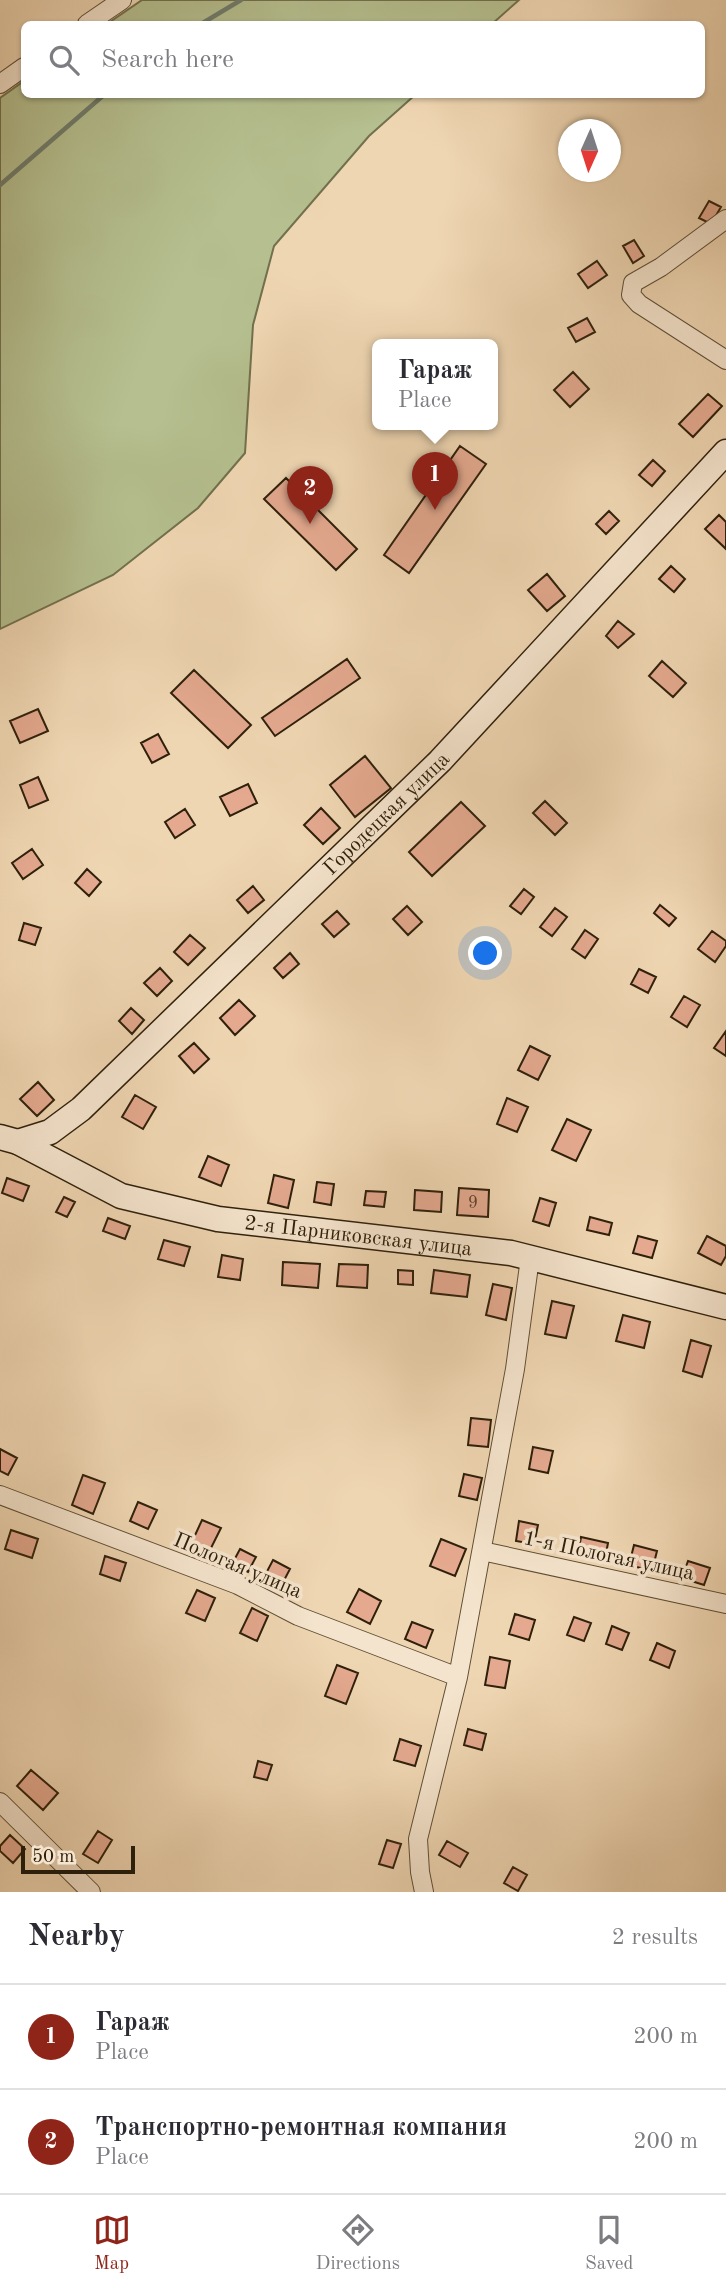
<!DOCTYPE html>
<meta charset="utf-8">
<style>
body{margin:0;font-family:"Old Standard TT",serif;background:#f7f7f7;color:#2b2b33}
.compass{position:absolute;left:558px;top:119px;width:63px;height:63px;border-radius:50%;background:#fff;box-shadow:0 2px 5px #0004;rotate:183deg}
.scale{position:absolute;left:21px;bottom:18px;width:114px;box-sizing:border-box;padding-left:7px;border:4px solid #2f200b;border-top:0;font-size:19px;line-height:24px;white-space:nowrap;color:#2f200b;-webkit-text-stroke:5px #f5e4cd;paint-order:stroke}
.you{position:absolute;left:486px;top:954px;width:24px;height:24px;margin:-18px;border:5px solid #fff;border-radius:50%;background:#1a73e8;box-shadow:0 0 0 10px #1a73e833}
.badge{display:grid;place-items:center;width:46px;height:46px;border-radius:50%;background:#8f2418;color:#fff;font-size:23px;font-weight:700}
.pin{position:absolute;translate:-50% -58px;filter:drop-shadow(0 2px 4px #0008)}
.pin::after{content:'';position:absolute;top:37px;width:24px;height:21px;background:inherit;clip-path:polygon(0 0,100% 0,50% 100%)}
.popup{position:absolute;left:372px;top:339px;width:126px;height:91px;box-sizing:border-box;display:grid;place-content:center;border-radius:10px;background:#fff;filter:drop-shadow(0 2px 5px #0005);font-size:23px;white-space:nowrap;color:#7c7c81}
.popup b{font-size:26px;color:#2b2b33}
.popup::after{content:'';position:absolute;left:50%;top:100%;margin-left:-14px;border:14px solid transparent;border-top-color:#fff}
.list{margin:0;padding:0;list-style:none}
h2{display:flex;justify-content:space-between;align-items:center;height:91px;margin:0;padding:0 28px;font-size:30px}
h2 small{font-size:23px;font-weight:400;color:#7c7c81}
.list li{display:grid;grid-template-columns:46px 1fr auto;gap:21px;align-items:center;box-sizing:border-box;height:105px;padding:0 28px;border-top:2px solid #e1e1e2}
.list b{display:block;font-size:26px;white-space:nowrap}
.list p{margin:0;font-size:23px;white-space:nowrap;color:#7c7c81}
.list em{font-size:23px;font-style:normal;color:#7c7c81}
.icon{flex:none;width:38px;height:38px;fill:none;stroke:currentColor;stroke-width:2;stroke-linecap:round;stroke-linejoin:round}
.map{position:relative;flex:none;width:726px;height:1892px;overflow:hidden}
.search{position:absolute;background:#fff;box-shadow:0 2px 5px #0004;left:21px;right:21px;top:21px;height:77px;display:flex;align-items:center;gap:18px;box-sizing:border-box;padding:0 24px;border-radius:10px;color:#7c7c81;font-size:26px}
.sheet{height:301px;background:#fff}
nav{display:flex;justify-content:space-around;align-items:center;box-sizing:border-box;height:98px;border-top:2px solid #e1e1e2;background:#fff;font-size:19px;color:#7c7c81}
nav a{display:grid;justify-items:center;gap:4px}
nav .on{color:#8f2418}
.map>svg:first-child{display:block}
.green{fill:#b5bf8f;stroke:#72704d;stroke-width:2}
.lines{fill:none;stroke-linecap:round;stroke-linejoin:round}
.stream{stroke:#6f7c6c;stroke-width:4.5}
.building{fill:#e4a98f;stroke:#2f200b;stroke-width:2}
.street-casing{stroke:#5f4e35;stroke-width:20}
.secondary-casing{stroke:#2f200b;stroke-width:27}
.street{stroke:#f5e4cd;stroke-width:18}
.secondary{stroke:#f5e4cd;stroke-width:24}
.labels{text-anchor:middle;stroke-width:7;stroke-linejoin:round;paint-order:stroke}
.number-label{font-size:18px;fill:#5c422c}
.street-label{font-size:21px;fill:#2f200b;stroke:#f5e4cd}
</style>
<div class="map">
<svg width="726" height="1892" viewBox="0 0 726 1892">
<rect width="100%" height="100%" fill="#efd6b2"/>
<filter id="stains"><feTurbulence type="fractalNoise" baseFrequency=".00286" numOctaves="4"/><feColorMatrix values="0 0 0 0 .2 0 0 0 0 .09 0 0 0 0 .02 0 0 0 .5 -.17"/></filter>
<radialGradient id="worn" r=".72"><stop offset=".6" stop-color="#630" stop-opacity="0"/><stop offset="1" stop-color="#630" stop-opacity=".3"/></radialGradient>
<path class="green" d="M 142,0 L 519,0 L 492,24 L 107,24 Z
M 24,81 L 24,94 L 415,95 L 369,136 L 274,246 L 253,325 L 245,453 L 198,508 L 113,575 L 0,629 L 0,98 Z"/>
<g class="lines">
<path class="stream" d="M 201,24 L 241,0
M 0,185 L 105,94"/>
</g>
<path class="building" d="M 709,201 L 721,207 L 711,224 L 699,218 Z
M 634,240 L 644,256 L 633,263 L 623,246 Z
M 597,261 L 607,275 L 588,288 L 578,274 Z
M 587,318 L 595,332 L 576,342 L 568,328 Z
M 573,372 L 589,389 L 570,407 L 554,390 Z
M 708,394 L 722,406 L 693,437 L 679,424 Z
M 460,446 L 486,464 L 409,573 L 384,555 Z
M 653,460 L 665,471 L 652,486 L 639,475 Z
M 286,478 L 357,549 L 336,570 L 264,499 Z
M 609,511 L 619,521 L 606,534 L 596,524 Z
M 719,515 L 726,522 L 726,549 L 705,529 Z
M 671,566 L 685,579 L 674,592 L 659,579 Z
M 547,574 L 565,596 L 547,611 L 528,590 Z
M 618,621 L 634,634 L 618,648 L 606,636 Z
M 347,659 L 360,678 L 275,736 L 262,718 Z
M 662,661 L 686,683 L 673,697 L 649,676 Z
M 194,670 L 251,725 L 228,748 L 171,693 Z
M 38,709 L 48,731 L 20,743 L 10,721 Z
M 158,734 L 169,754 L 152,763 L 141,743 Z
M 365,756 L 391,788 L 355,817 L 330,785 Z
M 38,777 L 48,800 L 29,808 L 20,785 Z
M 248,784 L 257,803 L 230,816 L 220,797 Z
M 545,801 L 567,823 L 555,835 L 533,813 Z
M 461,802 L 485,826 L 432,876 L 409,852 Z
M 321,808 L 340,828 L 323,844 L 304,825 Z
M 185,809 L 195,825 L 175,838 L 165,822 Z
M 32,849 L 43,865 L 23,879 L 12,863 Z
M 87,869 L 101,882 L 89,896 L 75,883 Z
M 253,886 L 264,900 L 248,913 L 237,900 Z
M 524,889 L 534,897 L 521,914 L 510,906 Z
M 660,905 L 676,918 L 669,926 L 654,913 Z
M 407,906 L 422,922 L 408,935 L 393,919 Z
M 555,908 L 567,917 L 552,936 L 540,927 Z
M 337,911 L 349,924 L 334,937 L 322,924 Z
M 24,923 L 41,928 L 35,945 L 19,940 Z
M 585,930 L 598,939 L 585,958 L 572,949 Z
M 712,931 L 726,941 L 726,946 L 715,962 L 698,949 Z
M 190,935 L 205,948 L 188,965 L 174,952 Z
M 290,953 L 299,964 L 283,978 L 274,968 Z
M 160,968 L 172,981 L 157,996 L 144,983 Z
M 639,969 L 656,977 L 648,993 L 631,984 Z
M 684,996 L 700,1005 L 687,1027 L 671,1017 Z
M 239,1000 L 255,1016 L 235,1035 L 220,1018 Z
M 131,1008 L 144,1020 L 132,1034 L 119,1021 Z
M 726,1031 L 726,1056 L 714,1048 Z
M 194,1043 L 209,1059 L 194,1073 L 179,1056 Z
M 530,1046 L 550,1056 L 538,1080 L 518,1070 Z
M 38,1082 L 54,1100 L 37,1116 L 20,1099 Z
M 135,1095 L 156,1107 L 143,1129 L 122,1117 Z
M 507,1098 L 528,1107 L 517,1132 L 497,1124 Z
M 567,1119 L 591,1130 L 576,1161 L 552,1150 Z
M 208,1156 L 229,1165 L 221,1186 L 199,1177 Z
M 274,1175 L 294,1180 L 288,1208 L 268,1203 Z
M 7,1178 L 29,1186 L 23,1201 L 2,1193 Z
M 317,1182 L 334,1184 L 331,1205 L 314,1202 Z
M 459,1188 L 489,1190 L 488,1217 L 457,1215 Z
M 415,1190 L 442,1192 L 441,1212 L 414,1210 Z
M 366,1191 L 386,1192 L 384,1207 L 364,1205 Z
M 64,1197 L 75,1202 L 67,1217 L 56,1212 Z
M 540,1198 L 556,1203 L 549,1226 L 533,1221 Z
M 590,1217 L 612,1223 L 609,1235 L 587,1230 Z
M 108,1218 L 130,1226 L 125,1239 L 103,1231 Z
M 638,1236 L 657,1241 L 652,1258 L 633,1253 Z
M 707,1236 L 726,1246 L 726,1256 L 721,1265 L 698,1253 Z
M 164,1240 L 190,1247 L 184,1266 L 158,1259 Z
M 222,1255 L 243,1259 L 240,1280 L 218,1277 Z
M 283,1262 L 320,1264 L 318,1288 L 282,1285 Z
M 339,1264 L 368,1265 L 367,1288 L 337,1286 Z
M 398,1270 L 413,1271 L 413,1285 L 398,1284 Z
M 434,1270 L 470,1275 L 467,1297 L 431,1293 Z
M 493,1284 L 512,1288 L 506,1320 L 486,1315 Z
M 552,1301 L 574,1306 L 566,1338 L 545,1334 Z
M 623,1315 L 650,1322 L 644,1348 L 616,1341 Z
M 691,1340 L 711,1346 L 702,1377 L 683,1371 Z
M 471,1418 L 491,1420 L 488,1447 L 468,1445 Z
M 533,1447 L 553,1451 L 548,1473 L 529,1469 Z
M 0,1449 L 17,1458 L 8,1475 L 0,1471 Z
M 464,1474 L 482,1478 L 477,1500 L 459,1496 Z
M 83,1475 L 105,1483 L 93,1514 L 72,1505 Z
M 138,1502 L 157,1510 L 148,1529 L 130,1521 Z
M 202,1520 L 221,1528 L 209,1552 L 191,1544 Z
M 519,1521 L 538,1525 L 534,1544 L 516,1541 Z
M 11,1530 L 38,1539 L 32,1558 L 5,1549 Z
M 581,1537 L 608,1543 L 605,1559 L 578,1554 Z
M 441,1539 L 466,1549 L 455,1576 L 430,1566 Z
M 634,1545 L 657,1551 L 652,1571 L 629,1565 Z
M 240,1549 L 256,1557 L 248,1572 L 232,1564 Z
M 105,1556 L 126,1563 L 120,1581 L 100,1574 Z
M 273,1560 L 290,1569 L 279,1590 L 262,1581 Z
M 688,1561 L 710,1568 L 704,1585 L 682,1578 Z
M 359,1589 L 381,1601 L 370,1624 L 347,1612 Z
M 197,1590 L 215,1598 L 205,1621 L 186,1613 Z
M 252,1608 L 268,1616 L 257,1641 L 240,1633 Z
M 515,1614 L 535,1620 L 529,1640 L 509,1634 Z
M 574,1617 L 591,1623 L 584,1641 L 567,1635 Z
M 412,1622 L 433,1630 L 426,1648 L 405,1639 Z
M 612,1626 L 629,1633 L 622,1650 L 606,1644 Z
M 657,1643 L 675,1651 L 669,1668 L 650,1660 Z
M 490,1657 L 510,1661 L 505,1688 L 485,1685 Z
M 337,1665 L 358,1673 L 346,1704 L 325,1696 Z
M 468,1729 L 486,1734 L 482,1750 L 464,1745 Z
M 400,1739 L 421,1746 L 415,1766 L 394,1760 Z
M 258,1761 L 272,1765 L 267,1780 L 254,1777 Z
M 31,1770 L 58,1793 L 43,1810 L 17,1786 Z
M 98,1831 L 112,1840 L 98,1863 L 83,1854 Z
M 10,1835 L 25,1849 L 13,1863 L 0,1851 L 0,1846 Z
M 387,1840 L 401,1844 L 393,1868 L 379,1864 Z
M 447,1841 L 468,1853 L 460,1867 L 439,1855 Z
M 513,1867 L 527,1875 L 518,1891 L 504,1883 Z"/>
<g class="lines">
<g class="street-casing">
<path id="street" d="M 87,24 L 122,0
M 0,84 L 24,67
M 726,219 L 661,267 L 633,283 L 631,295 L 639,304 L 726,360
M 0,1495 L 238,1585 L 298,1616 L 458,1677
M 482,1551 L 726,1604
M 0,1802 L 91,1892
M 424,1892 L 420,1872 L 418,1839 L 458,1677 L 515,1369 L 530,1258"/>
</g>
<g class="secondary-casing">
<g id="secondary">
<path id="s1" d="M 0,1137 L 18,1142 L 121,1196 L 218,1219 L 511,1253 L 726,1307"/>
<path id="s2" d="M 18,1142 L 50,1132 L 81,1109 L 440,761 L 726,452"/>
</g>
</g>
<use href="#street" class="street"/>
<use href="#secondary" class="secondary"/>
</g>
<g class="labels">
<g class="number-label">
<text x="473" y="1208">9</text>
</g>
<g class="street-label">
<text dy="7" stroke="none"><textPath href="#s2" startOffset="497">Городецкая улица</textPath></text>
<text dy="7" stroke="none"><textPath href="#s1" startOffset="376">2-я Парниковская улица</textPath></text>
<text transform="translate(609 1555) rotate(12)" y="7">1-я Пологая улица</text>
<text transform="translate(238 1565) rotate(23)" y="7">Пологая улица</text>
</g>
</g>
<rect width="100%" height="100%" filter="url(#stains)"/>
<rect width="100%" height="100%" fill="url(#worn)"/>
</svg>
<svg class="compass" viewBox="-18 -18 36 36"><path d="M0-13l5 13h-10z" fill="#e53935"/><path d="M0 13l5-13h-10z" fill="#7c7c81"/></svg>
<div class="scale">50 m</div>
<div class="you"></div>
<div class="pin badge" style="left:435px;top:510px">1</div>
<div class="popup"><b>Гараж</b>Place</div>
<div class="pin badge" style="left:310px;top:524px">2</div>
<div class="search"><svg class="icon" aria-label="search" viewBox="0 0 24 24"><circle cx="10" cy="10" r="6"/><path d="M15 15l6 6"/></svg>Search here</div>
</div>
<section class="sheet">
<h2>Nearby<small>2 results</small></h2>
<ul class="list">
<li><span class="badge">1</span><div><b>Гараж</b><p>Place</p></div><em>200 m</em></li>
<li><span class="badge">2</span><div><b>Транспортно-ремонтная компания</b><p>Place</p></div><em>200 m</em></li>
</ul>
</section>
<nav>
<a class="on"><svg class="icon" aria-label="map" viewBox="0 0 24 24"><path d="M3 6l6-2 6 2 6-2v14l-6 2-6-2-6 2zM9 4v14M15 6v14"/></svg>Map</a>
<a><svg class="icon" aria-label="directions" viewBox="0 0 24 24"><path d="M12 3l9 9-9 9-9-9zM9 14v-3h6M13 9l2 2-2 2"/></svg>Directions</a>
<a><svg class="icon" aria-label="saved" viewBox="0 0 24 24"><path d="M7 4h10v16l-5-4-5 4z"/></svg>Saved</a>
</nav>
